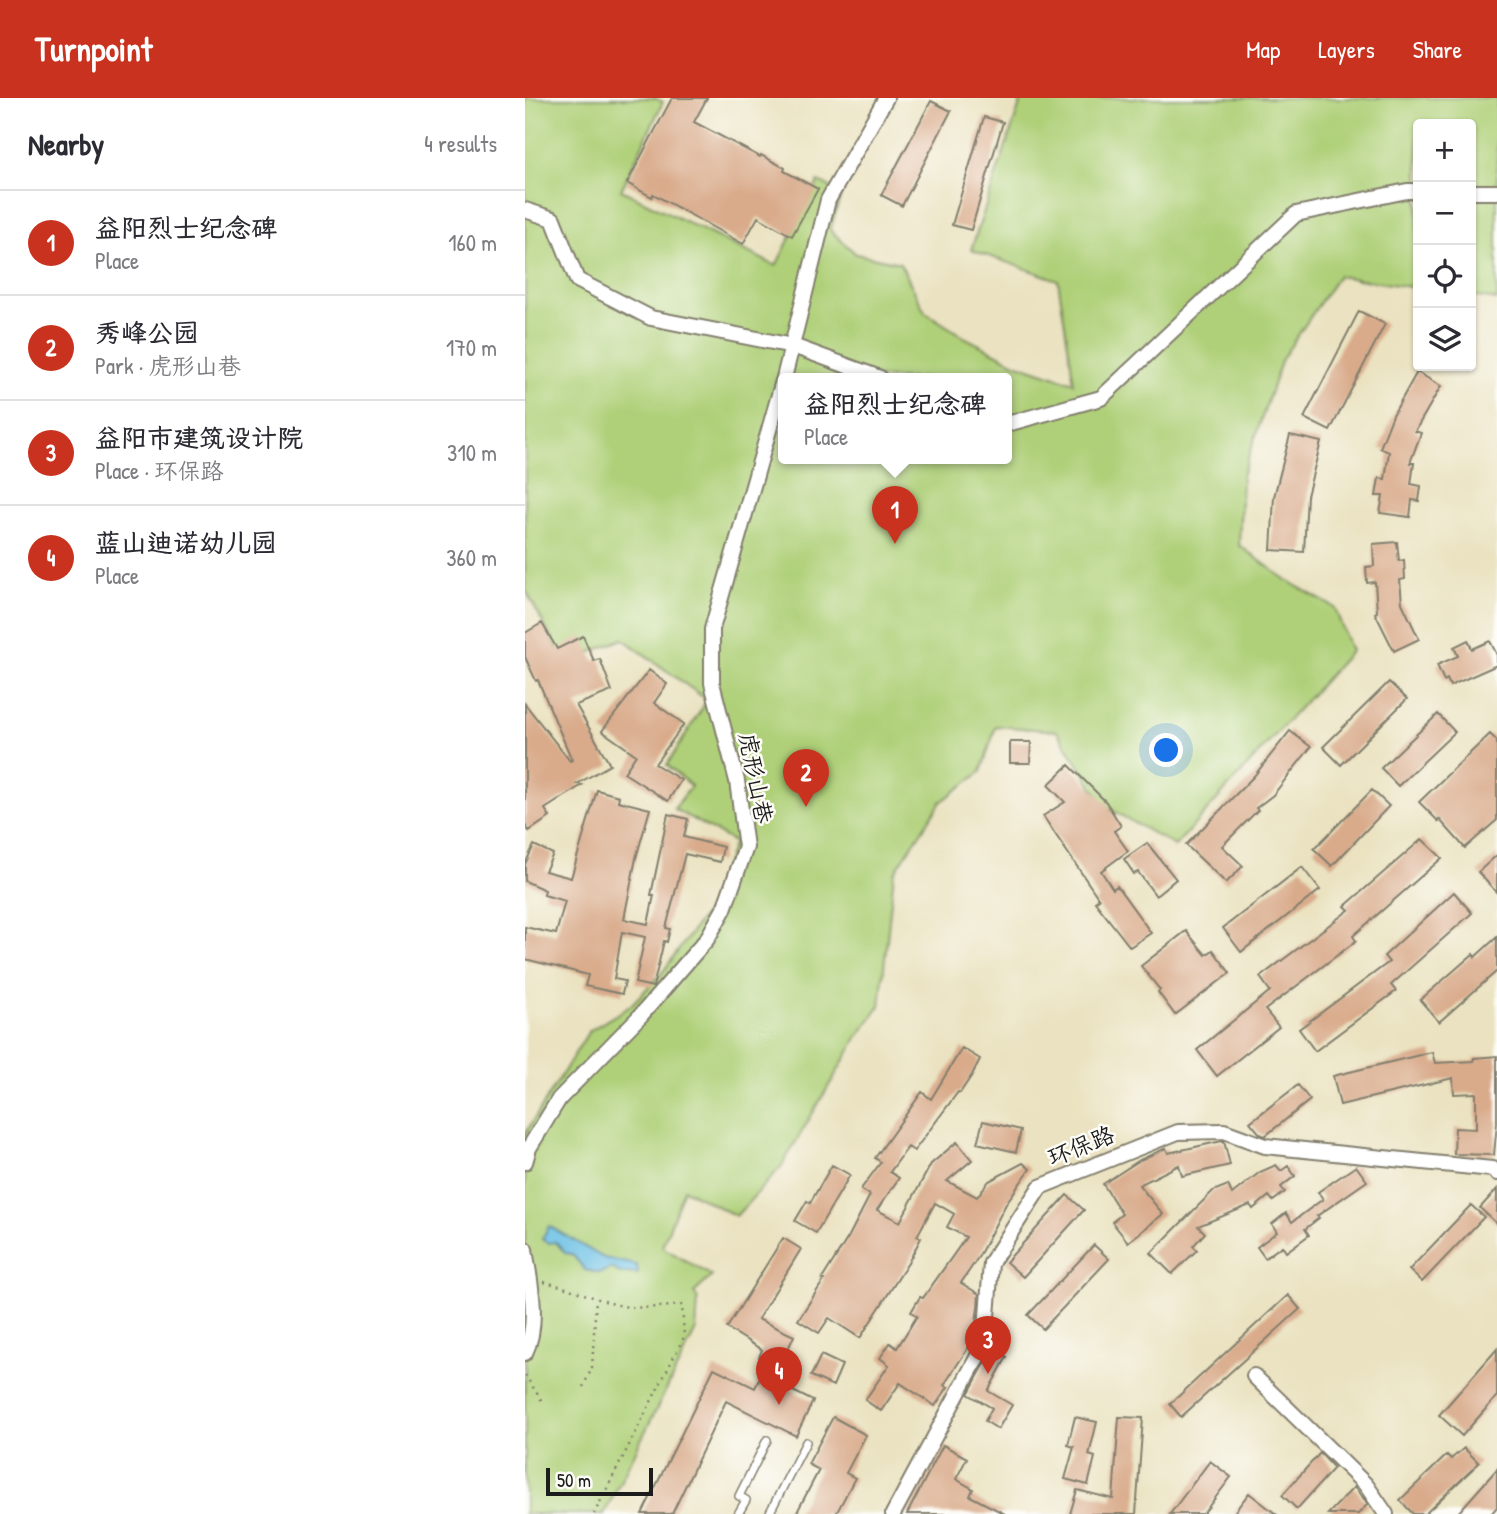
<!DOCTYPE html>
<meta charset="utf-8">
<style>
body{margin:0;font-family:"Patrick Hand","LXGW WenKai TC",sans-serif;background:#f2f2f3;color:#2b2b33}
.controls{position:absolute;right:21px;top:21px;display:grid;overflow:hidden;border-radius:7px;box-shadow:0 2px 5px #0004}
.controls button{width:63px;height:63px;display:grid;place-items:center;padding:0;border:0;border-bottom:2px solid #e1e1e2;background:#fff;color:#2b2b33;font:35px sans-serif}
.scale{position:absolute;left:21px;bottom:18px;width:107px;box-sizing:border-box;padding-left:7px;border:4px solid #1c1c1c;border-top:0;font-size:19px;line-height:24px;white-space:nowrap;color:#1c1c1c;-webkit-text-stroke:5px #fdfcf7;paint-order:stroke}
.you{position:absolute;left:642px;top:653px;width:24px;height:24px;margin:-18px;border:5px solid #fff;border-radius:50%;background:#1a73e8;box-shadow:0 0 0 10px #1a73e833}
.badge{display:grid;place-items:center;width:46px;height:46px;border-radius:50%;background:#c8321e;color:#fff;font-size:23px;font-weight:700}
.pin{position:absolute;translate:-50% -58px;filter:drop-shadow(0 2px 4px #0008)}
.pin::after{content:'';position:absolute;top:37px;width:24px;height:21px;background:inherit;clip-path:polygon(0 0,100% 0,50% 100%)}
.popup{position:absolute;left:253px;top:275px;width:234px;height:91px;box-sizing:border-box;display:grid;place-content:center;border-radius:7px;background:#fff;filter:drop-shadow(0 2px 5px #0005);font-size:23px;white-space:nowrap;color:#7c7c81}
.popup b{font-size:26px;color:#2b2b33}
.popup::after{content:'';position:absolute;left:50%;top:100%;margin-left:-14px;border:14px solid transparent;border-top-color:#fff}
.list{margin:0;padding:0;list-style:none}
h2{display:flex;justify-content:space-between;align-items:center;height:91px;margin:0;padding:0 28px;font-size:30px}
h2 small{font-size:23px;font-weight:400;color:#7c7c81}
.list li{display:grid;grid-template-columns:46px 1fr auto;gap:21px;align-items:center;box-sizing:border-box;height:105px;padding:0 28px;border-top:2px solid #e1e1e2}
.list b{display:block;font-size:26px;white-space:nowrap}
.list p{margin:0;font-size:23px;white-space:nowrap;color:#7c7c81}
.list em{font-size:23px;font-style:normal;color:#7c7c81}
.icon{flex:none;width:38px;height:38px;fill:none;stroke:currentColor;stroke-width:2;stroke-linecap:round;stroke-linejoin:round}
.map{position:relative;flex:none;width:972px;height:1416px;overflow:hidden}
header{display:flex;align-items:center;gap:42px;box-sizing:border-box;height:98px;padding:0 35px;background:#c8321e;color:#fff}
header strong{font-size:33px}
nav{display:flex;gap:38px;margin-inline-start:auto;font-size:24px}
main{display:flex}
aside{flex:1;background:#fff}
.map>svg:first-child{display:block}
.green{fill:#afd078;stroke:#66764a;stroke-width:2;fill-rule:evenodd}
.water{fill:#68bfe5;stroke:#426e80;stroke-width:2}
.building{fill:#d9ab8b}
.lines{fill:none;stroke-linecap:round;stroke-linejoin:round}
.lane-casing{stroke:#837f6e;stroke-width:10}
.street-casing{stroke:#837f6e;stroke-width:18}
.path{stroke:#837f6e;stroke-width:2.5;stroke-dasharray:2 5;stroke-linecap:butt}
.lane{stroke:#fff;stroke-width:7}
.street{stroke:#fff;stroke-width:14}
.labels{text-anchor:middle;stroke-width:5;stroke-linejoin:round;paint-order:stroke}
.street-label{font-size:23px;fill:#1c1c1c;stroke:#fdfcf7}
</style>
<header>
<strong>Turnpoint</strong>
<nav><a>Map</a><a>Layers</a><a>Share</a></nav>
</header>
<main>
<aside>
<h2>Nearby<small>4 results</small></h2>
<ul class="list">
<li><span class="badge">1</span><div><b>益阳烈士纪念碑</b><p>Place</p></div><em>160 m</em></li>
<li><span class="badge">2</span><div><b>秀峰公园</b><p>Park · 虎形山巷</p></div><em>170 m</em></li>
<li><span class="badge">3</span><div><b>益阳市建筑设计院</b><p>Place · 环保路</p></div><em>310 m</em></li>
<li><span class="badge">4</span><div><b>蓝山迪诺幼儿园</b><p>Place</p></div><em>360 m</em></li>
</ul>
</aside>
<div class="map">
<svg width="972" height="1416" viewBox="0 0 972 1416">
<rect width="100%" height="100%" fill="#fdfcf7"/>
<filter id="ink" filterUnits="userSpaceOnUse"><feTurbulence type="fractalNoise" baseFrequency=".0143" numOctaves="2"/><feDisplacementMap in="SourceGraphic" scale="14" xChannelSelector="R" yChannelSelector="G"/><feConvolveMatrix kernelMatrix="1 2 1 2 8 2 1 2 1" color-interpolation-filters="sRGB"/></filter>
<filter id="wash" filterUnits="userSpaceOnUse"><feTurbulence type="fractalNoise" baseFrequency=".00686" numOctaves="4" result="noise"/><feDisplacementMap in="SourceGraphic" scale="28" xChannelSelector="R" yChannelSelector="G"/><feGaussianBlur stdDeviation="1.57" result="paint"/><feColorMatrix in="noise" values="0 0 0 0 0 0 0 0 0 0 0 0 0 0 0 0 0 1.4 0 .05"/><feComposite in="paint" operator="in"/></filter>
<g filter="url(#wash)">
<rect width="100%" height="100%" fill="#eae2c0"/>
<path class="green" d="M 0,0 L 130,0 L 138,4 L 96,92 L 251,168 L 293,84 L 317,94 L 305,132 L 331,156 L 375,165 L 400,214 L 439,239 L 490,265 L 549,285 L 533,182 L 446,152 L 497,0 L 972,0 L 972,202 L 946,198 L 946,26 L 893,26 L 893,190 L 813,178 L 757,261 L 717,378 L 714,447 L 761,482 L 810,510 L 826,553 L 650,748 L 580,708 L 532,633 L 471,628 L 456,674 L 416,704 L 369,775 L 355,908 L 332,940 L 256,1069 L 211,1118 L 159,1091 L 137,1149 L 187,1178 L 169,1195 L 173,1202 L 171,1232 L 79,1416 L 0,1416 L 0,1036 L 64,933 L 105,908 L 137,875 L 186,807 L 209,744 L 149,711 L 166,688 L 142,667 L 182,602 L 98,541 L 40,565 L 0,491 ZM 258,280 L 482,280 L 482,360 L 258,360 Z"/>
<path class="water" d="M 24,1128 L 79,1160 L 112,1167 L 113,1176 L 95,1175 L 87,1170 L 75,1175 L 60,1172 L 47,1156 L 40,1155 L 31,1144 L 24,1145 L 17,1141 Z"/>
<g id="blocks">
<path class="building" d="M 147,0 L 182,0 L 169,24 L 235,59 L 236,57 L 260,70 L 259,73 L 293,91 L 267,138 L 233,119 L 218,146 L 128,96 L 127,99 L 102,85 Z
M 406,3 L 426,13 L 377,108 L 356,97 Z
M 459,19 L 478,24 L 446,132 L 427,127 Z
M 834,213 L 860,226 L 805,333 L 779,320 Z
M 892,274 L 916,288 L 890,333 L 896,335 L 885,365 L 889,365 L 886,386 L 896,388 L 894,403 L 887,402 L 885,419 L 855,415 L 858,398 L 851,398 L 854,380 L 860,381 L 864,354 L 855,350 L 868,317 Z
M 765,337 L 796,344 L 782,398 L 779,454 L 746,452 L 749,399 Z
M 872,444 L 874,463 L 879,462 L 880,481 L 875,482 L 877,505 L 894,541 L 869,553 L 850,515 L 852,514 L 850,484 L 842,485 L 841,469 L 849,468 L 848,446 Z
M 17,525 L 32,551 L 58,538 L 69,563 L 75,561 L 87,593 L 51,607 L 85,667 L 52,686 L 57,687 L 20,711 L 25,719 L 4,733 L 0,727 L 0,606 L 45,663 L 47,662 L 13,582 L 11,583 L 0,559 L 0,535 Z
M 943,542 L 947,551 L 965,543 L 972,557 L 972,567 L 925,588 L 922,581 L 919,583 L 912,567 L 933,558 L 929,549 Z
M 124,572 L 142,586 L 129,605 L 159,626 L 130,666 L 156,682 L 143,703 L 99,675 L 111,657 L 77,633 Z
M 864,584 L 882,601 L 816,667 L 798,649 Z
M 913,616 L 930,634 L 873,688 L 856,670 Z
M 765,633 L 786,649 L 748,697 L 731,710 L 733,712 L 697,748 L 718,768 L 701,785 L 661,747 L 729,678 Z
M 965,636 L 972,643 L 972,722 L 940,750 L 914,721 L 913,723 L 894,704 Z
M 485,644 L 506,644 L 505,665 L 485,665 Z
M 544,667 L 581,704 L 596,728 L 589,733 L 603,753 L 576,773 L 588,791 L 592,788 L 626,835 L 605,849 L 570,804 L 574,801 L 518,718 L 540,704 L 523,687 Z
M 72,692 L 94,698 L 93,703 L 125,711 L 111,760 L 99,821 L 123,826 L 129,797 L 126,797 L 143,716 L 163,721 L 159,739 L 198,749 L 195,764 L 160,756 L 141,830 L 145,831 L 142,844 L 139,843 L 128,889 L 110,885 L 120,839 L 97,834 L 89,881 L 100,883 L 97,896 L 60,888 L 63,877 L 0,861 L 0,829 L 31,836 L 40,803 L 19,797 L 20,792 L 0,783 L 0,766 L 9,747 L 28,756 L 20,773 L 46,780 Z
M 847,692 L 864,708 L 807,768 L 789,751 Z
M 897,741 L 917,760 L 828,838 L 831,843 L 740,912 L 754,929 L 692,978 L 672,952 L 745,893 L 735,879 L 824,812 L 820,808 Z
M 622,745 L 651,781 L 631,798 L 613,774 L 609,776 L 599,761 Z
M 972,757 L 972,795 L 953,774 Z
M 777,769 L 795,792 L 716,854 L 698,830 Z
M 929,794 L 947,815 L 866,887 L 871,893 L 790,953 L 774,931 L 864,864 L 859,858 Z
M 661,833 L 681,857 L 688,852 L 705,875 L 650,917 L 633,894 L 635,892 L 616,868 Z
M 972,839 L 972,873 L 914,924 L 895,902 L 948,856 L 950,859 Z
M 437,950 L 455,961 L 447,977 L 435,995 L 433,994 L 389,1053 L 383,1049 L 365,1074 L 374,1080 L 352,1112 L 375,1124 L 406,1066 L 432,1044 L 447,1062 L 422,1083 L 452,1099 L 464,1083 L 498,1065 L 505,1071 L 482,1104 L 454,1158 L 436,1185 L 454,1196 L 453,1210 L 450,1231 L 442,1245 L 445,1247 L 419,1287 L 423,1289 L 410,1308 L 375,1285 L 356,1313 L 340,1302 L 364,1267 L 355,1260 L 365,1245 L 372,1250 L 392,1218 L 386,1214 L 395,1199 L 398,1200 L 441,1139 L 422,1129 L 429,1116 L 410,1105 L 392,1138 L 396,1140 L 383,1165 L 335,1240 L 304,1220 L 294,1235 L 273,1222 L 299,1182 L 297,1181 L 324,1138 L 345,1097 L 336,1091 L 356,1064 L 350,1060 L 397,994 L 406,1001 Z
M 907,954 L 910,965 L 949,963 L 949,960 L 972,958 L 972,1025 L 969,1057 L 929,1056 L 930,1030 L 951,1031 L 951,995 L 929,996 L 928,980 L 815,1007 L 808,978 Z
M 773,987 L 785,1002 L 740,1038 L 735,1036 L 725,1024 Z
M 458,1023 L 496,1032 L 491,1054 L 452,1045 Z
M 697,1043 L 699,1043 L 705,1067 L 657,1078 L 654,1067 L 614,1087 L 638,1116 L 603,1144 L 587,1124 L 597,1116 L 578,1086 L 615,1062 L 641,1050 L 643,1055 Z
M 307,1067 L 325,1077 L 291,1135 L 270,1123 L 282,1103 L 285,1105 Z
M 751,1067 L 756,1073 L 763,1068 L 770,1078 L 756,1089 L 760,1094 L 748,1103 L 744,1098 L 728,1111 L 725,1107 L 673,1128 L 680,1135 L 668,1148 L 672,1152 L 647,1176 L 626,1155 L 688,1093 L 703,1087 L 707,1096 L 735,1074 Z
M 831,1068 L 842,1083 L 792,1118 L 794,1120 L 780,1131 L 784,1137 L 761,1154 L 757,1148 L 740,1160 L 732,1149 L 752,1134 L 747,1126 L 761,1115 L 767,1124 L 798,1101 L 793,1094 Z
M 972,1091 L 972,1126 L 955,1110 Z
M 542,1097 L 559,1112 L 498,1179 L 481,1164 Z
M 946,1107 L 959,1119 L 897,1184 L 884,1172 Z
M 258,1140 L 276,1151 L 233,1221 L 269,1238 L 248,1283 L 288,1303 L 271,1338 L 201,1303 L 147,1416 L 117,1416 L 189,1270 L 230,1290 L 243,1263 L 234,1259 L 237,1252 L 202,1230 Z
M 569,1147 L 584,1161 L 518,1231 L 503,1217 Z
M 763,1197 L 775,1211 L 656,1319 L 645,1306 Z
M 468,1251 L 482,1259 L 463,1293 L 487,1307 L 473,1331 L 460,1323 L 467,1310 L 443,1296 Z
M 972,1251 L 972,1298 L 937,1338 L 914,1317 Z
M 296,1257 L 317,1267 L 308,1288 L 286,1278 Z
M 308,1319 L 341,1337 L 321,1375 L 330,1380 L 311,1416 L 271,1416 L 294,1372 L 283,1366 Z
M 550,1319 L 572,1324 L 564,1357 L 570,1359 L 563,1387 L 540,1381 L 549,1349 L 543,1347 Z
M 594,1319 L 618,1320 L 611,1416 L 545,1416 L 552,1392 L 588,1401 Z
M 418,1347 L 442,1360 L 431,1381 L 448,1391 L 445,1398 L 480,1416 L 382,1416 Z
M 939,1350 L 954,1365 L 900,1416 L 888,1416 L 875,1402 L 922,1357 L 926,1361 Z
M 795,1355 L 809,1370 L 772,1411 L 757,1397 Z
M 685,1363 L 706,1379 L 678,1416 L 645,1416 Z
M 972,1371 L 972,1409 L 966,1416 L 932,1416 Z
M 829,1389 L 843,1406 L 833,1416 L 803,1416 Z
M 724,1395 L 751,1416 L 708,1416 Z"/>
</g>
</g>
<g filter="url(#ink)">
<use href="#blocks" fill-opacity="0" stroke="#837f6e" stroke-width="2"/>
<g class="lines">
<g class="lane-casing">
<path id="lane" d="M 213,1416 L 221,1402 L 214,1398 L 242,1342
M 244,1416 L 281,1344"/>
</g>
<g class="street-casing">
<path id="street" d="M 946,94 L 972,94
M 0,112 L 28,121 L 52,182 L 126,220 L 268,248 L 355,280
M 259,280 L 303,102 L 361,0
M 482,326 L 576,300 L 771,116 L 882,93 L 893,93
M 0,1064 L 4,1050 L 34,1001 L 117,916 L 182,841 L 199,811 L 221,749 L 212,683 L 187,585 L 187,531 L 258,283
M 0,1151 C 5,1184 15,1224 0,1255
M 729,1278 L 841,1387 L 861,1416
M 368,1416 L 460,1245 L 466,1165 L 515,1089 L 653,1034 L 699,1033 L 740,1048 L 967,1071 L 972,1075"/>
</g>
<path class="path" d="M 19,1184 C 43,1189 65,1199 89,1206 C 111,1212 135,1209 157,1207 L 159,1239 L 69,1416
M 0,1277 L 19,1306
M 58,1289 L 67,1270 L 71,1200"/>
<use href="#lane" class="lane"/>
<use href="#street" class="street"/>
</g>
</g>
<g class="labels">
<g class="street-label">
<text transform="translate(231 680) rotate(79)" y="8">虎形山巷</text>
<text transform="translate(556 1048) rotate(-22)" y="8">环保路</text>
</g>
</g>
</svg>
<div class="controls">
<button>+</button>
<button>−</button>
<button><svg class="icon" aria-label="locate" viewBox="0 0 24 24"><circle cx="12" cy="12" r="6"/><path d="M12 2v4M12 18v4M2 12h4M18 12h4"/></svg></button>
<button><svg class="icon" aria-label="layers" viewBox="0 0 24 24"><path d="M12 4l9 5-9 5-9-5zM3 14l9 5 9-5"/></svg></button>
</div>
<div class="scale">50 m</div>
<div class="you"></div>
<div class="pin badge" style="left:370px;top:446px">1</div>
<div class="popup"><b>益阳烈士纪念碑</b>Place</div>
<div class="pin badge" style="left:281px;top:709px">2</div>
<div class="pin badge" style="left:463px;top:1276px">3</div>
<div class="pin badge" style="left:254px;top:1307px">4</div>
</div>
</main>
